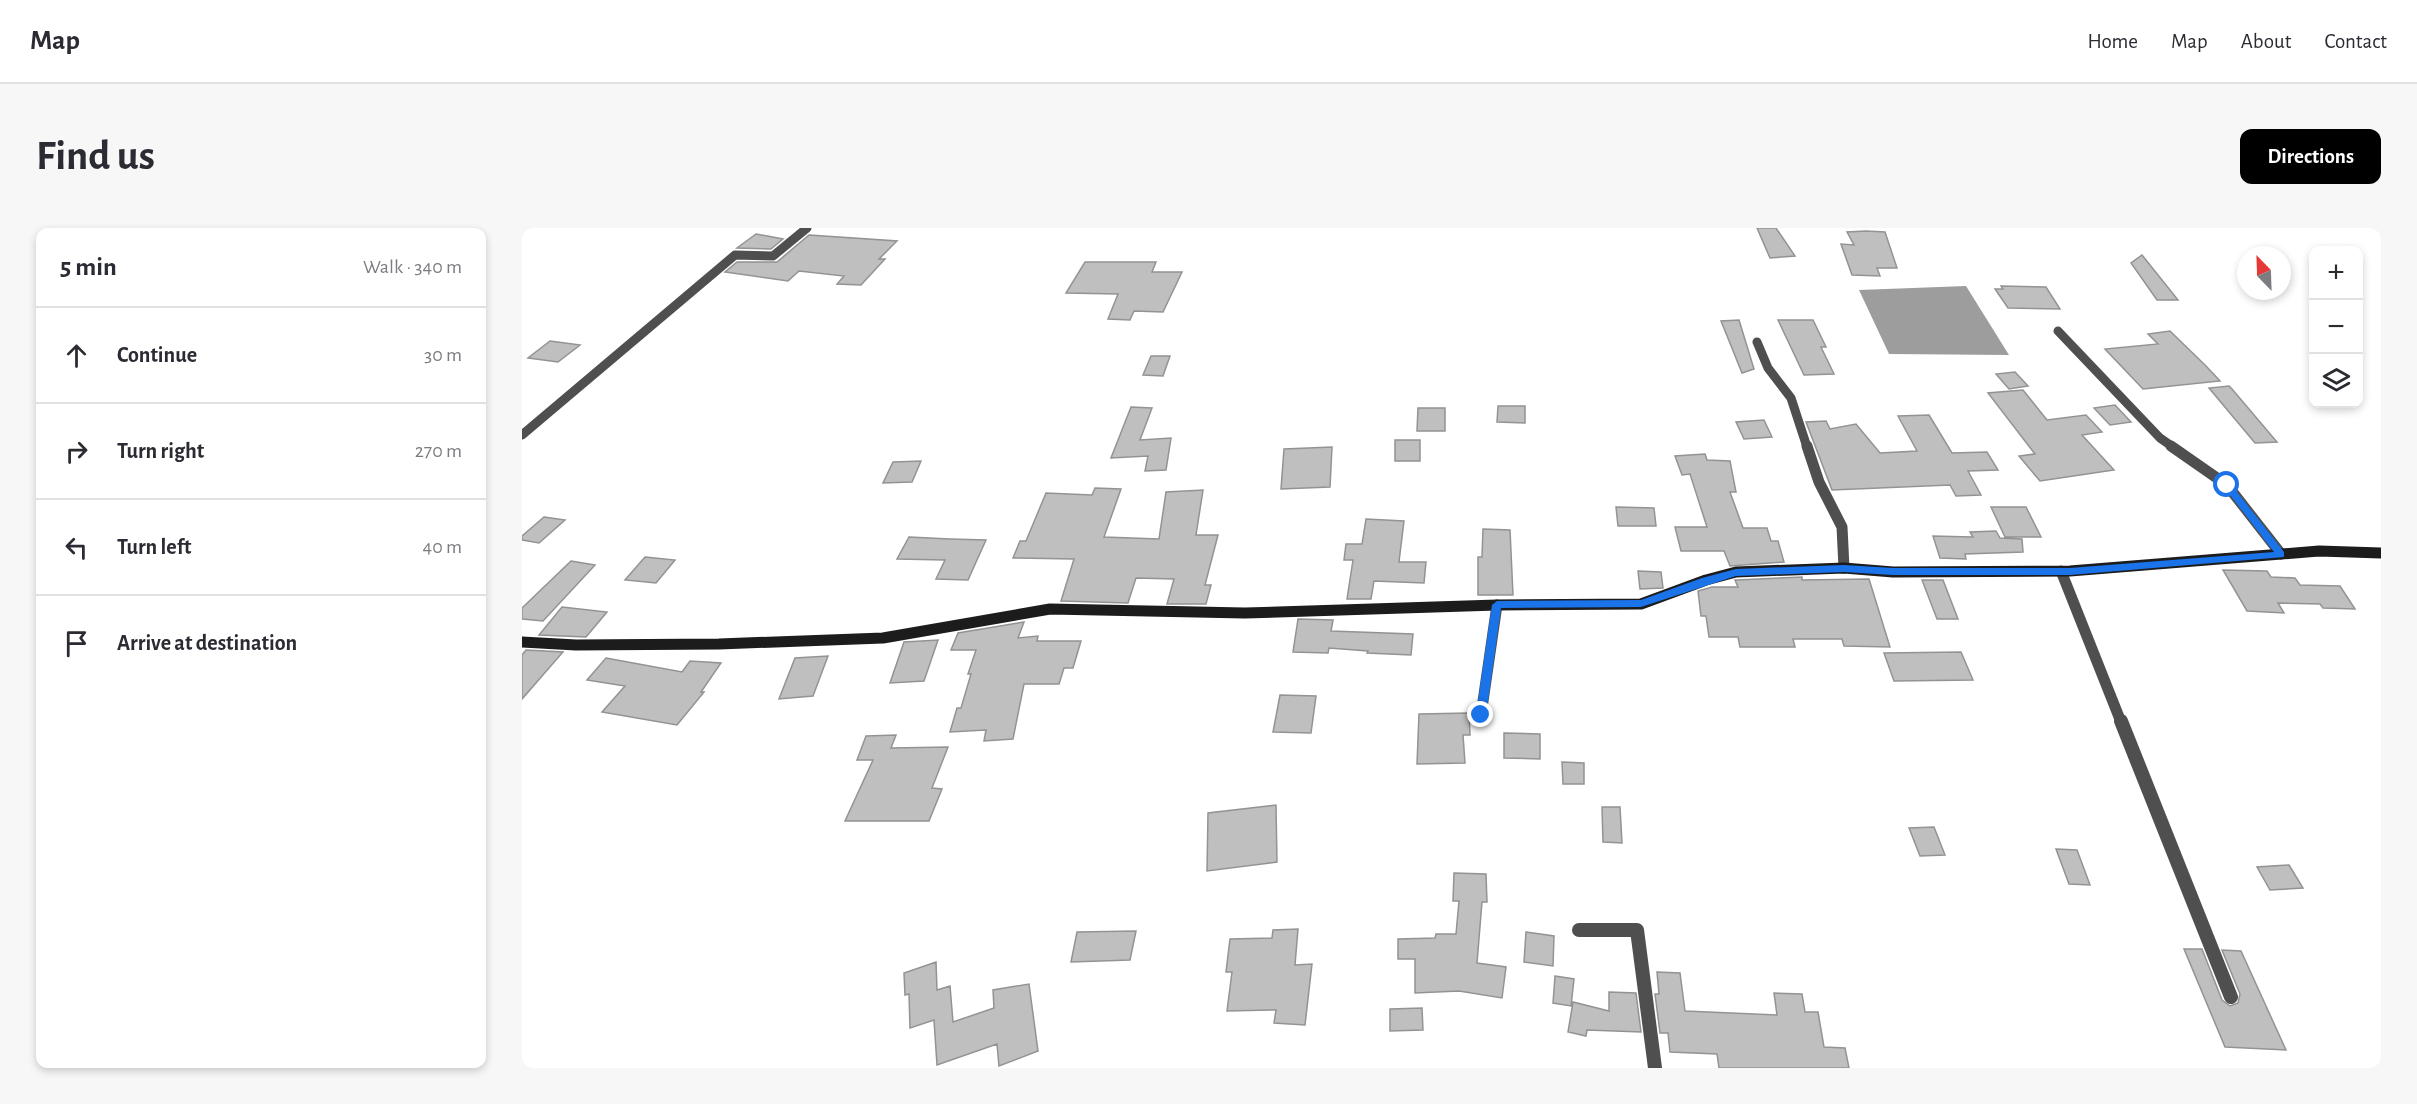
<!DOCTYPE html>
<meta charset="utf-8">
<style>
body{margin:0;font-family:"Alegreya Sans",sans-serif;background:#f7f7f7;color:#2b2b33}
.controls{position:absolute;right:18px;top:18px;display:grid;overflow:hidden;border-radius:12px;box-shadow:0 3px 9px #0003}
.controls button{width:54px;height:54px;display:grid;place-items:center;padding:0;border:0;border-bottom:2px solid #e1e1e2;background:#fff;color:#2b2b33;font:30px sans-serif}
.compass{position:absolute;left:1715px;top:18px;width:54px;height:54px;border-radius:50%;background:#fff;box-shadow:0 3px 9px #0003;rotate:337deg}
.stop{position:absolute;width:18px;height:18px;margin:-14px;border:4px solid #1a73e8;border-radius:50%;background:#fff}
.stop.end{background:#1a73e8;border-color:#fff;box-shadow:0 2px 6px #0008}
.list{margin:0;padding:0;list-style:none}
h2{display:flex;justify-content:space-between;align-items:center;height:78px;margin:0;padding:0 24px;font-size:26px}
h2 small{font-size:20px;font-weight:400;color:#7c7c81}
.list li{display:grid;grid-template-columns:39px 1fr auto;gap:18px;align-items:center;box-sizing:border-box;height:96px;padding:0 24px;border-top:2px solid #e1e1e2}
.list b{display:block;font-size:22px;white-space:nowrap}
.list em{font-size:20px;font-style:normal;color:#7c7c81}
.icon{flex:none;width:33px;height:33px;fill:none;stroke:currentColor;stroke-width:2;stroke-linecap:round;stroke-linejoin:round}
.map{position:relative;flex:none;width:1859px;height:840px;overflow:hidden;border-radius:12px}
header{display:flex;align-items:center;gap:36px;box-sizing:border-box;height:84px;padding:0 30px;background:#fff;border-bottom:2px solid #e1e1e2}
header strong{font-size:28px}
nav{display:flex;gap:33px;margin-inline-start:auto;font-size:21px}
.intro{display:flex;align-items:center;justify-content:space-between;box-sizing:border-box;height:144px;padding:0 36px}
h1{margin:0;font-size:42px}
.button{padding:15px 27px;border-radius:12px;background:#000;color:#fff;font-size:21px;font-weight:700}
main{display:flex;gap:36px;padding:0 36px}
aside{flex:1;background:#fff;border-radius:12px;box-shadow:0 3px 9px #0003}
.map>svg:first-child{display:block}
.water{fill:#9d9d9d}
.building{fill:#bfbfbf;stroke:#939393;stroke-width:1.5}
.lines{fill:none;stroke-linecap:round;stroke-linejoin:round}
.street-far2{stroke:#4f4f4f;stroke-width:9}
.street-far1{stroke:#4f4f4f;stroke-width:11}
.street{stroke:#4f4f4f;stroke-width:14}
.secondary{stroke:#1c1c1c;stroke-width:11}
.route{fill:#1a73e8}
</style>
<header>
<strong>Map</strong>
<nav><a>Home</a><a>Map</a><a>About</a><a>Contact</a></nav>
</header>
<div class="intro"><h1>Find us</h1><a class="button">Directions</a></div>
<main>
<aside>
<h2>5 min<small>Walk · 340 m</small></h2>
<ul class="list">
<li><svg class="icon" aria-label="ahead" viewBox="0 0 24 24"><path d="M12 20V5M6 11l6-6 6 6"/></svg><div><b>Continue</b></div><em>30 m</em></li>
<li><svg class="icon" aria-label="right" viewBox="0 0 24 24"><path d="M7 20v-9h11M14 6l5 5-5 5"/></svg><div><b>Turn right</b></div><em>270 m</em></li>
<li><svg class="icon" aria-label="left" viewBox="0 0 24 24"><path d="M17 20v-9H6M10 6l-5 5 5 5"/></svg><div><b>Turn left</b></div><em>40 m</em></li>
<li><svg class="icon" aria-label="arrive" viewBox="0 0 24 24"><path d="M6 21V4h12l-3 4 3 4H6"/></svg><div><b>Arrive at destination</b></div></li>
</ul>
</aside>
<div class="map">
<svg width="1859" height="840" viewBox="0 0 1859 840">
<rect width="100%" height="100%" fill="#fff"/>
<path class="water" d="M 1444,58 L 1487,127 L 1367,126 L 1337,62 Z"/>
<path class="building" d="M 1235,0 L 1254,0 L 1273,28 L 1248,30 Z
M 1344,3 L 1363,4 L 1375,40 L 1355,40 L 1358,48 L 1330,47 L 1319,16 L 1332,17 L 1325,4 Z
M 234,6 L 261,11 L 249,21 L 215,20 Z
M 287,7 L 375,13 L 357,31 L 363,31 L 339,57 L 315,56 L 322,48 L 277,43 L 266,53 L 203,44 L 215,34 L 255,34 Z
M 1620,27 L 1656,72 L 1635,72 L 1609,35 Z
M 563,34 L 634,34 L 630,44 L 660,44 L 641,84 L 612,83 L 608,92 L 586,91 L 596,66 L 544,65 Z
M 1479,58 L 1524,59 L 1538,81 L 1486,80 L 1473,61 L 1481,61 Z
M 1217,92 L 1232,141 L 1220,145 L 1199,93 Z
M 1256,92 L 1291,92 L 1304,119 L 1299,119 L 1312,146 L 1282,147 Z
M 1648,103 L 1684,138 L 1698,153 L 1621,161 L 1583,121 L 1636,116 L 1626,106 Z
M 28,113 L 58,117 L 36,134 L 6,130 Z
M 629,128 L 648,128 L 641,148 L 621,147 Z
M 1493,144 L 1506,158 L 1487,161 L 1474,146 Z
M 1707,158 L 1710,161 L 1755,214 L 1733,215 L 1687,160 Z
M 1501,162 L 1525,192 L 1564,187 L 1580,204 L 1560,207 L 1592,242 L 1518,253 L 1497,228 L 1513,226 L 1466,165 Z
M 1593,177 L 1609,194 L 1588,197 L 1572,180 Z
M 976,178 L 1003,178 L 1003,195 L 975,194 Z
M 609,179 L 630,180 L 618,212 L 649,210 L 644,242 L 623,243 L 626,228 L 589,230 Z
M 896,180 L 923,180 L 923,203 L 895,203 Z
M 1407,187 L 1430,225 L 1465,224 L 1476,242 L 1446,243 L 1459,267 L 1434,268 L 1428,257 L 1310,262 L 1284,194 L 1304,193 L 1308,201 L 1334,196 L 1358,225 L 1395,223 L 1376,188 Z
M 1242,192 L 1250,209 L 1222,211 L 1214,194 Z
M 873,212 L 898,212 L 898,233 L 873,233 Z
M 810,219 L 808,259 L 759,261 L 762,221 Z
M 1183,226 L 1185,232 L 1208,233 L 1214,264 L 1208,264 L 1221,300 L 1245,300 L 1249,313 L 1256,313 L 1262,334 L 1208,338 L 1202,323 L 1159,323 L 1153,299 L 1185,299 L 1168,246 L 1160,247 L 1153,228 Z
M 399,233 L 390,254 L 361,255 L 371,234 Z
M 573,260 L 599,261 L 582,309 L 637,311 L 644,264 L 681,262 L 674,307 L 696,307 L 683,357 L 689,357 L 684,376 L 645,376 L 652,351 L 614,350 L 606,375 L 539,373 L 552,331 L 491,330 L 498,313 L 504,313 L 524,265 L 570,267 Z
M 1094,279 L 1132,280 L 1134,298 L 1096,298 Z
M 1469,279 L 1504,279 L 1519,309 L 1483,309 Z
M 22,289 L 43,292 L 17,315 L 0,312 L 0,308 Z
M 844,291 L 882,293 L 877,334 L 904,334 L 902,355 L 852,353 L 849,371 L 825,371 L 831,332 L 822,332 L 824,316 L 840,316 Z
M 961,301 L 988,302 L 991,367 L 956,367 L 956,329 L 960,329 Z
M 1474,303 L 1478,310 L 1500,311 L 1501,324 L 1443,326 L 1444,331 L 1418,330 L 1411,308 L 1451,309 L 1448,304 Z
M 387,309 L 428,311 L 464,312 L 446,352 L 414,351 L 423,332 L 375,331 Z
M 123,329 L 153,332 L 134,355 L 103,352 Z
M 49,333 L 73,337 L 21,393 L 0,391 L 0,380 Z
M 1701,342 L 1745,343 L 1749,349 L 1773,350 L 1778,357 L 1818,358 L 1833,381 L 1801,380 L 1798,376 L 1756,375 L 1762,385 L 1725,383 Z
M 1116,343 L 1139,344 L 1141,360 L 1118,361 Z
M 1280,349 L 1280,352 L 1347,351 L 1368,419 L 1322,418 L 1320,411 L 1271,411 L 1273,419 L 1218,419 L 1216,409 L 1187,409 L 1184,388 L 1179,388 L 1176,363 L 1190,359 L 1216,359 L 1213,352 L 1215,352 Z
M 1400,352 L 1421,352 L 1436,391 L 1415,391 Z
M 40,379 L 85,384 L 64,409 L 17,407 Z
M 776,391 L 811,392 L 809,403 L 891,406 L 889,427 L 845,425 L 846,423 L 807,420 L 806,425 L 771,424 Z
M 502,394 L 496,410 L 516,408 L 515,413 L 559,413 L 551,440 L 542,440 L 537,456 L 502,456 L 491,511 L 462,513 L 464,502 L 428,504 L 435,480 L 439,480 L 449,446 L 446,446 L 454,422 L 429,422 L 436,405 Z
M 416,412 L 402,453 L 368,455 L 382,414 Z
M 4,422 L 41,424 L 0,471 L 0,427 Z
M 1439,424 L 1451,452 L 1372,453 L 1362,425 Z
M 306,428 L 291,468 L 257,471 L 273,430 Z
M 84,430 L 160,444 L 168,433 L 199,435 L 179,464 L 182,464 L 155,497 L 80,484 L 103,458 L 65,452 Z
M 758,467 L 794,468 L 789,505 L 751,504 Z
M 947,485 L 948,507 L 941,507 L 943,535 L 895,536 L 897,486 Z
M 982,505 L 1018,506 L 1018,531 L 982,530 Z
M 374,507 L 369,520 L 426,519 L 410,560 L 420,561 L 407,593 L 323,593 L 351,532 L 335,532 L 344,508 Z
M 1040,534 L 1062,535 L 1062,556 L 1041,556 Z
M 754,577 L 755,634 L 685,643 L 686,585 Z
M 1080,579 L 1098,579 L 1100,615 L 1081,614 Z
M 1412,599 L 1423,627 L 1398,628 L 1387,600 Z
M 1534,621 L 1555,622 L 1568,657 L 1547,656 Z
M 1767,637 L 1781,660 L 1748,662 L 1735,639 Z
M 932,645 L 964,646 L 965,674 L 960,674 L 955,735 L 984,739 L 980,770 L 937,763 L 893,765 L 893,731 L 876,731 L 876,711 L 913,710 L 914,706 L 934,706 L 937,673 L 931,673 Z
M 776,701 L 773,737 L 790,736 L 783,797 L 752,795 L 754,782 L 705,783 L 710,744 L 704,744 L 708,711 L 750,710 L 751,702 Z
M 614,703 L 608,732 L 549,734 L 555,704 Z
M 1004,704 L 1032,708 L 1031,738 L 1002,734 Z
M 1662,721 L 1680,721 L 1700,772 L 1708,778 L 1716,775 L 1718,766 L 1700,722 L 1719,723 L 1764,822 L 1703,819 Z
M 414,734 L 415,762 L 428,758 L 431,794 L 472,780 L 471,762 L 507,756 L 516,823 L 477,838 L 475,816 L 415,837 L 412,792 L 388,800 L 387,766 L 383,767 L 382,745 Z
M 1135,744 L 1158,745 L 1163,783 L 1255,787 L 1252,765 L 1280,766 L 1283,784 L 1296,784 L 1302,819 L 1323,820 L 1327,840 L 1197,840 L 1195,826 L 1148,824 L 1146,805 L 1138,805 L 1133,766 L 1137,766 Z
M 1033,748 L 1052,751 L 1049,778 L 1031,775 Z
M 1087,764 L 1114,765 L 1119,804 L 1065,802 L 1064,808 L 1046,804 L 1051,774 L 1087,783 Z
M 900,780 L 901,802 L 868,803 L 868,781 Z"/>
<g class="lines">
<path class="street-far2" d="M 1536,103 L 1638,210 L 1651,219
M 1235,114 L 1246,140 L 1269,170 L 1285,219
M 0,207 L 213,27 L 251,28 L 285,0"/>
<path class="street-far1" d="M 1285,218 L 1297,254 L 1320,299 L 1322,340
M 1649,218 L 1705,257 L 1759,326
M 1539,343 L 1599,494
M 959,487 L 975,377"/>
<path class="street" d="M 1599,493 L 1709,769
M 1057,702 L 1115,702 L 1133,840"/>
<path class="secondary" d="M 0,414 L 54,417 L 197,416 L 361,410 L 528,381 L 723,385 L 975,377 L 1119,376 L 1184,352 L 1214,344 L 1322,340 L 1371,344 L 1548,343 L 1797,323 L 1859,325"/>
</g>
<path class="route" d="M 1702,255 L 1708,255 L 1762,324 L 1762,329 L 1548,347 L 1371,347 L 1322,344 L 1214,348 L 1119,379 L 979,380 L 964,487 L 959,491 L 954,487 L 970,377 L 975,373 L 1119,372 L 1180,350 L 1214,341 L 1322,337 L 1371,340 L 1548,340 L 1752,324 L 1702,259 Z"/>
</svg>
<div class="controls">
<button>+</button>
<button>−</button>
<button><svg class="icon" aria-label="layers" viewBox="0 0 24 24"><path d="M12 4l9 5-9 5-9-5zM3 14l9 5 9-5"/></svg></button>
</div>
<svg class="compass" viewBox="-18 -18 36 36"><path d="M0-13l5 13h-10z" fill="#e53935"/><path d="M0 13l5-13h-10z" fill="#7c7c81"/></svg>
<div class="stop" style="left:1705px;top:257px"></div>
<div class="stop end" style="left:959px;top:487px"></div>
</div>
</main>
